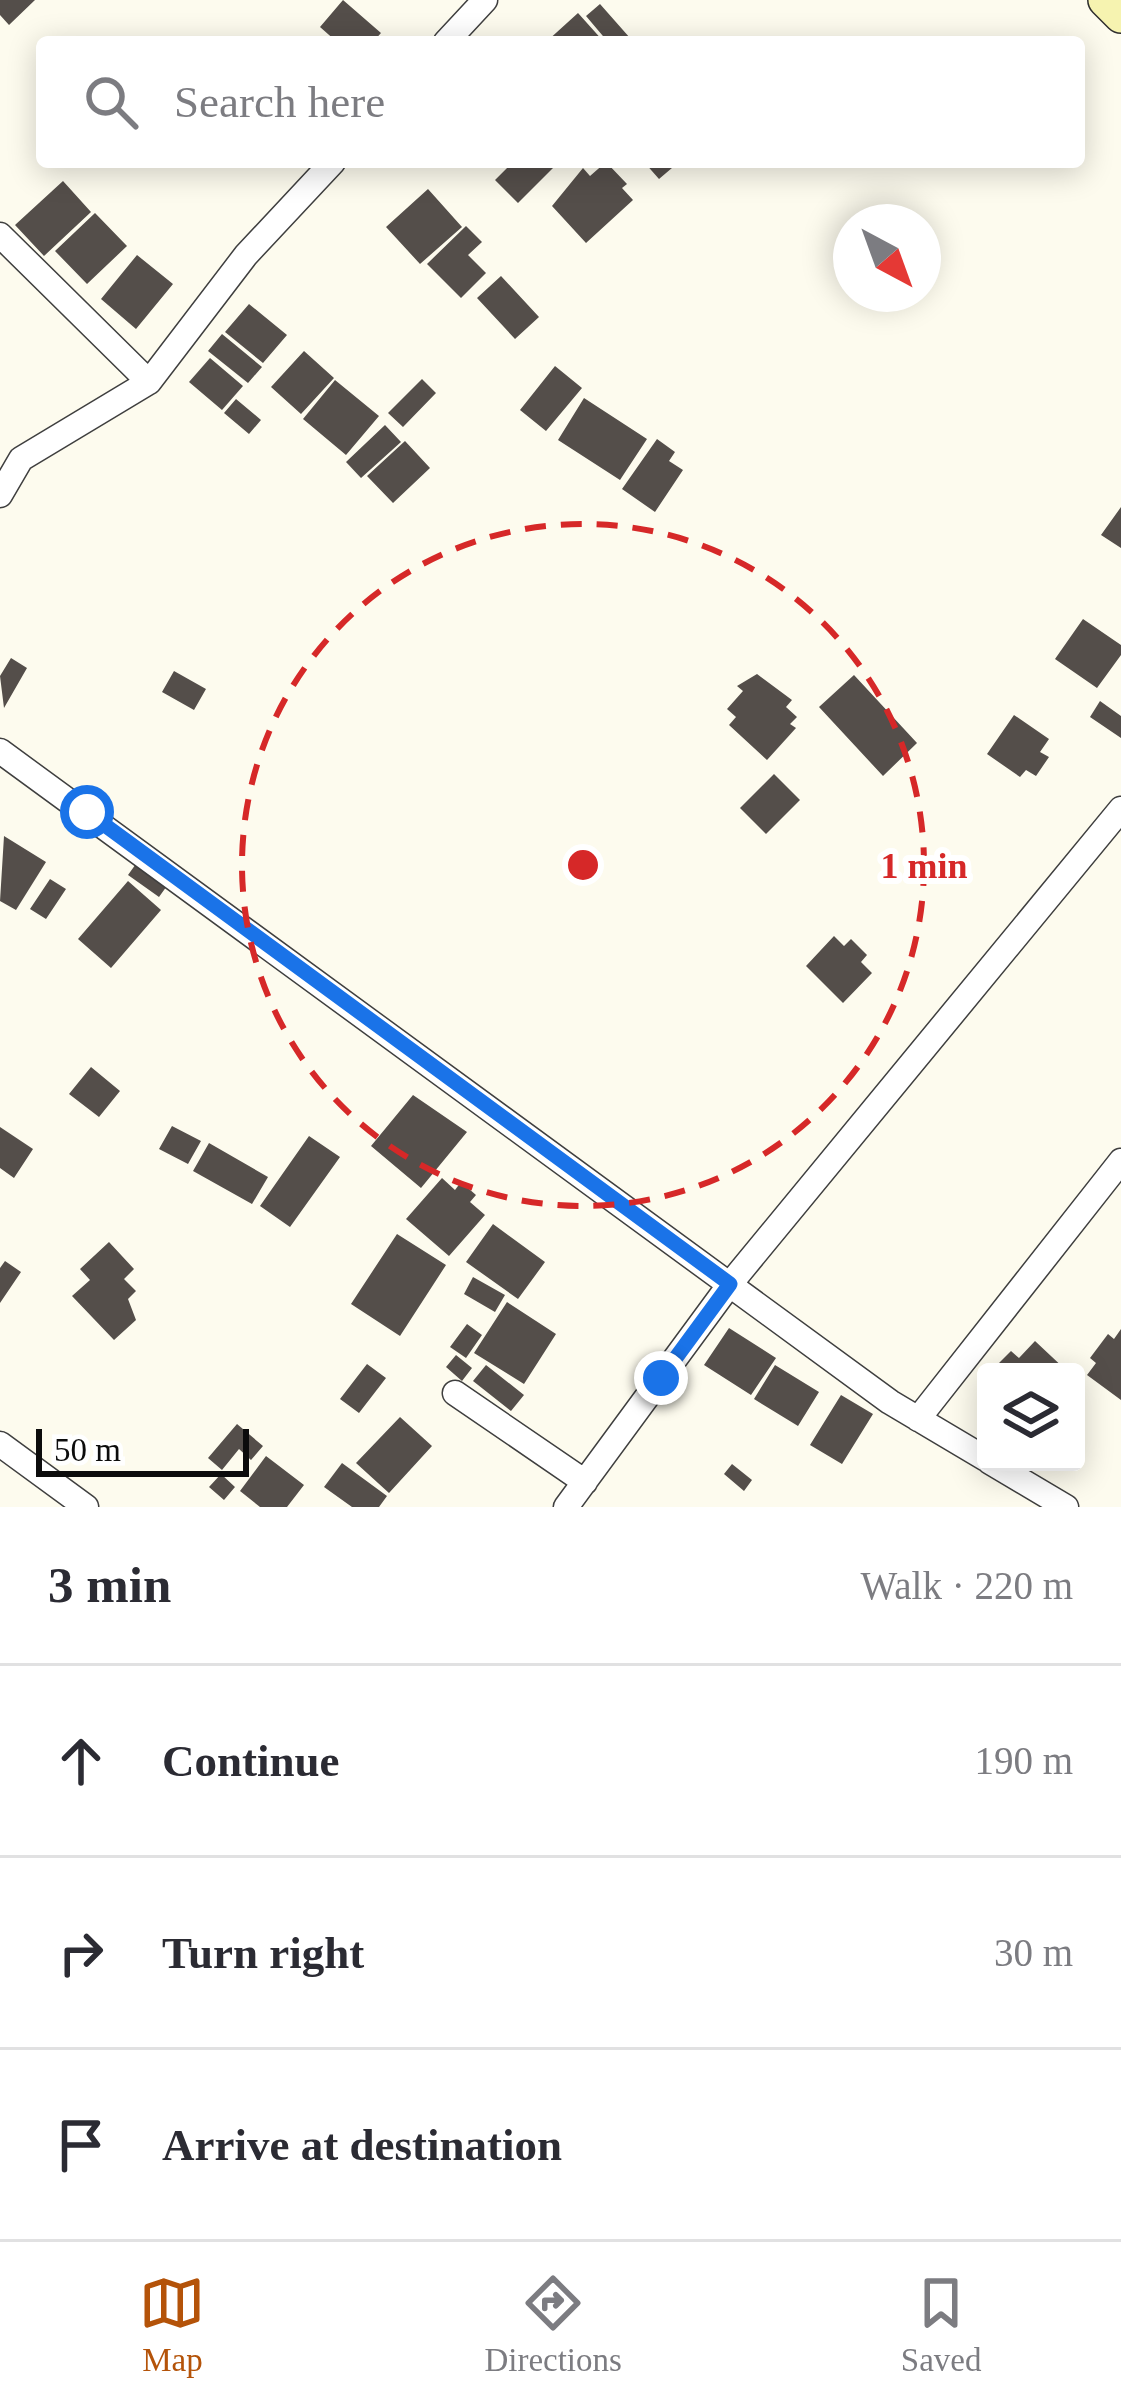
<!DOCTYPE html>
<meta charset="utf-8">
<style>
body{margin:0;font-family:Georgia,serif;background:#f2f2f3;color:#2b2b33}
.controls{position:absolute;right:36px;bottom:36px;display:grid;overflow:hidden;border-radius:12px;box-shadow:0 6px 30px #0003}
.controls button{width:108px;height:108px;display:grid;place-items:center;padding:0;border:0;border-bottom:3px solid #e1e1e2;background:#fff;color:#2b2b33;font:60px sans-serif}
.compass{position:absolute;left:833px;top:204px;width:108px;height:108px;border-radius:50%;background:#fff;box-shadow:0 6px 30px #0003;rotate:139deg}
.scale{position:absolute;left:36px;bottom:30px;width:213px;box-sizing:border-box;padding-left:12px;border:6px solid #0c0c0c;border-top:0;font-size:33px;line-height:42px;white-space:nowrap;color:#0c0c0c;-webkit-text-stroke:9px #fff;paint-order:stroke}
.stop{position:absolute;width:36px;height:36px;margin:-27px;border:9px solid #1a73e8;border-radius:50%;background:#fff}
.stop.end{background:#1a73e8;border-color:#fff;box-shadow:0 3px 12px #0008}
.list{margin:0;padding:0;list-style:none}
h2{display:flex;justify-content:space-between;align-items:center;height:156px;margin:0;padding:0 48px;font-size:51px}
h2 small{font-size:39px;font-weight:400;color:#7c7c81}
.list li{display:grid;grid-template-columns:78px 1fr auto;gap:36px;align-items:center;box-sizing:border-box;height:192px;padding:0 48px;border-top:3px solid #e1e1e2}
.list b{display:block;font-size:45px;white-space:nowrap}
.list em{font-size:39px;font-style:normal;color:#7c7c81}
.icon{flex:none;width:66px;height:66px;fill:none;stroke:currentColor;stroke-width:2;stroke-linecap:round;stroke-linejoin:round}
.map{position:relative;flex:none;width:1121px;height:1507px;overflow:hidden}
.search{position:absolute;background:#fff;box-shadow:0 6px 30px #0003;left:36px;right:36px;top:36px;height:132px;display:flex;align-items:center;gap:30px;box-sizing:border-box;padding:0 42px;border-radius:12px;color:#7c7c81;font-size:45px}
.sheet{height:732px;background:#fff}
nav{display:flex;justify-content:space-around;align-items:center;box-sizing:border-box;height:168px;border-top:3px solid #e1e1e2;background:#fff;font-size:33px;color:#7c7c81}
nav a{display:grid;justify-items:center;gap:6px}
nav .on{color:#b45309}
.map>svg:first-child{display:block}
.building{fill:#544e4a}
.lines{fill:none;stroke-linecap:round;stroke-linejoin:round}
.street-casing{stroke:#3f3f3f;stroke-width:27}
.secondary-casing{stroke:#2e2e2e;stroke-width:36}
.street{stroke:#fff;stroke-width:24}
.secondary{stroke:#f6f3b0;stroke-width:33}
.route{stroke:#1a73e8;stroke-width:15}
.ring{fill:none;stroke:#d62828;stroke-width:6;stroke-dasharray:21 15}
.centre{fill:#d62828;stroke:#fff;stroke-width:6}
.ring-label{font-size:36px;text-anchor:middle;font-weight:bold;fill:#d62828;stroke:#fff;stroke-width:12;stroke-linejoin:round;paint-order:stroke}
</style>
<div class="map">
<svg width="1121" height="1507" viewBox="0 0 1121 1507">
<rect width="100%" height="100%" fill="#fdfbee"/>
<path class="building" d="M 0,0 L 35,0 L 9,25 L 0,15 Z
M 343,0 L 381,33 L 373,42 L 337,42 L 320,27 Z
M 600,4 L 630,38 L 625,42 L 608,42 L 586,16 Z
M 578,13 L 604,42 L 546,42 Z
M 513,162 L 559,162 L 518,203 L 495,180 Z
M 606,162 L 627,184 L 622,188 L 633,200 L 586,243 L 552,206 L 583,168 L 590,176 Z
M 644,162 L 679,162 L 659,179 Z
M 63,181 L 91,212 L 44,256 L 15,225 Z
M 428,189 L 462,227 L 420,264 L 386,227 Z
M 95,213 L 127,246 L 87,284 L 55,251 Z
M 466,226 L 482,242 L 468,255 L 486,273 L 461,298 L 427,264 Z
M 137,255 L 173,284 L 136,329 L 101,299 Z
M 501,276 L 539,317 L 515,339 L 477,298 Z
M 249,304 L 287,335 L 263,363 L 225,332 Z
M 222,334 L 262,367 L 248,383 L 208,351 Z
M 304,351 L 334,378 L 301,414 L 271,387 Z
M 210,358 L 243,386 L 222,410 L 189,382 Z
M 555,366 L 582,388 L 546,431 L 520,410 Z
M 422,379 L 436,393 L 403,427 L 388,413 Z
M 335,380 L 379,416 L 346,455 L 303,419 Z
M 584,398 L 647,439 L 620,480 L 558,440 Z
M 236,399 L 261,420 L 249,434 L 224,413 Z
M 385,425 L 401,442 L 361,478 L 346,462 Z
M 657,439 L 675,452 L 669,461 L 683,470 L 655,512 L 622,489 Z
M 405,441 L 430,468 L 393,503 L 367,476 Z
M 1121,507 L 1121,548 L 1101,535 Z
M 1083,619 L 1121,645 L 1121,655 L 1097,688 L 1055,659 Z
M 11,658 L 27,668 L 4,708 L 0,676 Z
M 174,671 L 206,689 L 194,710 L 162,692 Z
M 757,674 L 792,700 L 786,707 L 797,717 L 790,724 L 796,728 L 767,760 L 729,725 L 736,717 L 727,709 L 743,691 L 737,686 Z
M 854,675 L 917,743 L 883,776 L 819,707 Z
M 1100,701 L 1121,716 L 1121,738 L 1090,717 Z
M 1014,715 L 1049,739 L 1040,752 L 1049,757 L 1036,776 L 1026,770 L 1020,777 L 987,754 Z
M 774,774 L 800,800 L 766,834 L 740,808 Z
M 4,836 L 46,862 L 16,910 L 0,901 Z
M 138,861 L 169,883 L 159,897 L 128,875 Z
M 50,879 L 66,889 L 46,919 L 30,909 Z
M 128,881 L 161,910 L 111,968 L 78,939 Z
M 834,936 L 844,946 L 851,939 L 867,955 L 861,962 L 872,973 L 843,1003 L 806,966 Z
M 91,1067 L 120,1091 L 99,1117 L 69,1094 Z
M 413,1095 L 467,1132 L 421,1188 L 371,1146 Z
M 172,1126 L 201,1141 L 188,1164 L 159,1149 Z
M 0,1127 L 33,1149 L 14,1178 L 0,1168 Z
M 309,1136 L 340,1157 L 290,1227 L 260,1206 Z
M 209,1143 L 268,1177 L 252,1204 L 193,1171 Z
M 442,1178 L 455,1190 L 461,1182 L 476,1195 L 470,1202 L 485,1215 L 449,1256 L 406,1219 Z
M 493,1224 L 545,1262 L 518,1299 L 466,1262 Z
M 397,1234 L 446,1265 L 400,1336 L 351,1304 Z
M 109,1242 L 134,1269 L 124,1279 L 136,1291 L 128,1299 L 136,1320 L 114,1340 L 72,1296 L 90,1280 L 80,1269 Z
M 5,1261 L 21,1272 L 0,1303 L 0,1268 Z
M 473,1277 L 505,1295 L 495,1312 L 464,1294 Z
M 507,1302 L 556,1334 L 524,1384 L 474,1353 Z
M 467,1324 L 482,1335 L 466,1358 L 450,1347 Z
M 729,1328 L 776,1358 L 751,1395 L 704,1365 Z
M 1121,1329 L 1121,1400 L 1087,1375 L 1096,1363 L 1090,1358 L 1108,1334 L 1114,1339 Z
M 1035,1341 L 1068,1372 L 1035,1372 L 1029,1366 L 1023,1372 L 990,1372 L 1011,1351 L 1019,1358 Z
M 456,1355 L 472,1368 L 462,1381 L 446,1367 Z
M 367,1364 L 386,1378 L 359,1413 L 340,1399 Z
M 486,1365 L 524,1395 L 511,1411 L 473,1381 Z
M 775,1365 L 819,1392 L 798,1426 L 754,1399 Z
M 841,1395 L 873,1414 L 842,1464 L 810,1445 Z
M 400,1417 L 432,1446 L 389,1493 L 356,1463 Z
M 237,1424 L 263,1446 L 251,1460 L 239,1449 L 222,1470 L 208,1458 Z
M 266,1456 L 304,1485 L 287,1507 L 260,1507 L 240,1491 Z
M 342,1463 L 387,1496 L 379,1507 L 352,1507 L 324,1487 Z
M 732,1464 L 752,1480 L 744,1491 L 724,1474 Z
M 221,1474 L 235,1487 L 224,1500 L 209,1487 Z"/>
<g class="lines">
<g class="street-casing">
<path id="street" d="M 446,42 L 485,0
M 0,235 L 149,382
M 0,495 L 21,459 L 149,382 L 246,255 L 333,162
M 0,751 L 890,1402 L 986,1459
M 455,1393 L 585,1482
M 918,1419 L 1121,1161
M 0,1444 L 86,1507
M 990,1462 L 1066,1507
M 566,1507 L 730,1284 L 1121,809"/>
</g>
<g class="secondary-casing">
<path id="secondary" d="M 1105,0 L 1121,16"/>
</g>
<use href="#street" class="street"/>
<use href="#secondary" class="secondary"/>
</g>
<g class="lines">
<path class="route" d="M 87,812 L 730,1284 L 661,1378"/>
</g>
<circle class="ring" cx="583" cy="865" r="341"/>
<circle cx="583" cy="865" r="18" class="centre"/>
<g class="ring-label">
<text x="924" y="878">1 min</text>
</g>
</svg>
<div class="controls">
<button><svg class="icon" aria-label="layers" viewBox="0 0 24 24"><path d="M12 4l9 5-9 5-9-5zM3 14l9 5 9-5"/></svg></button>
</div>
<svg class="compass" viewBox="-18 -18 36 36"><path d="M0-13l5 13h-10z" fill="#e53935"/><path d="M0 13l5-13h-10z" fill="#7c7c81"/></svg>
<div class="scale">50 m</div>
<div class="stop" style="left:87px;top:812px"></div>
<div class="stop end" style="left:661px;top:1378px"></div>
<div class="search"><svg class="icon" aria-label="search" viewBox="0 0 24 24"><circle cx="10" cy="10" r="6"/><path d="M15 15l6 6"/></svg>Search here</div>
</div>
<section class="sheet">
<h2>3 min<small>Walk · 220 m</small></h2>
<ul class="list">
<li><svg class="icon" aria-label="ahead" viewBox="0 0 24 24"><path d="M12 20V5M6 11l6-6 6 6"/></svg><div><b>Continue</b></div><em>190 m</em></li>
<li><svg class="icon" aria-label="right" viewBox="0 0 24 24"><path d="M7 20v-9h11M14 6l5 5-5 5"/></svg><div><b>Turn right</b></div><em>30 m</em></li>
<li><svg class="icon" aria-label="arrive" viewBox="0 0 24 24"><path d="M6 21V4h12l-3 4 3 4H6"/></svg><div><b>Arrive at destination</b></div></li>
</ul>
</section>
<nav>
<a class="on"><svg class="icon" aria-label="map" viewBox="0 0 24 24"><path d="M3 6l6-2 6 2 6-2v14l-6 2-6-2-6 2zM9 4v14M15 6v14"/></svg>Map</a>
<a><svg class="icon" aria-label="directions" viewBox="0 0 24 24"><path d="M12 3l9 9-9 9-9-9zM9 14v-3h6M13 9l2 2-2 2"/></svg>Directions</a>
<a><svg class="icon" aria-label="saved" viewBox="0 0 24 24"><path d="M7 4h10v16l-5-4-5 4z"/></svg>Saved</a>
</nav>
